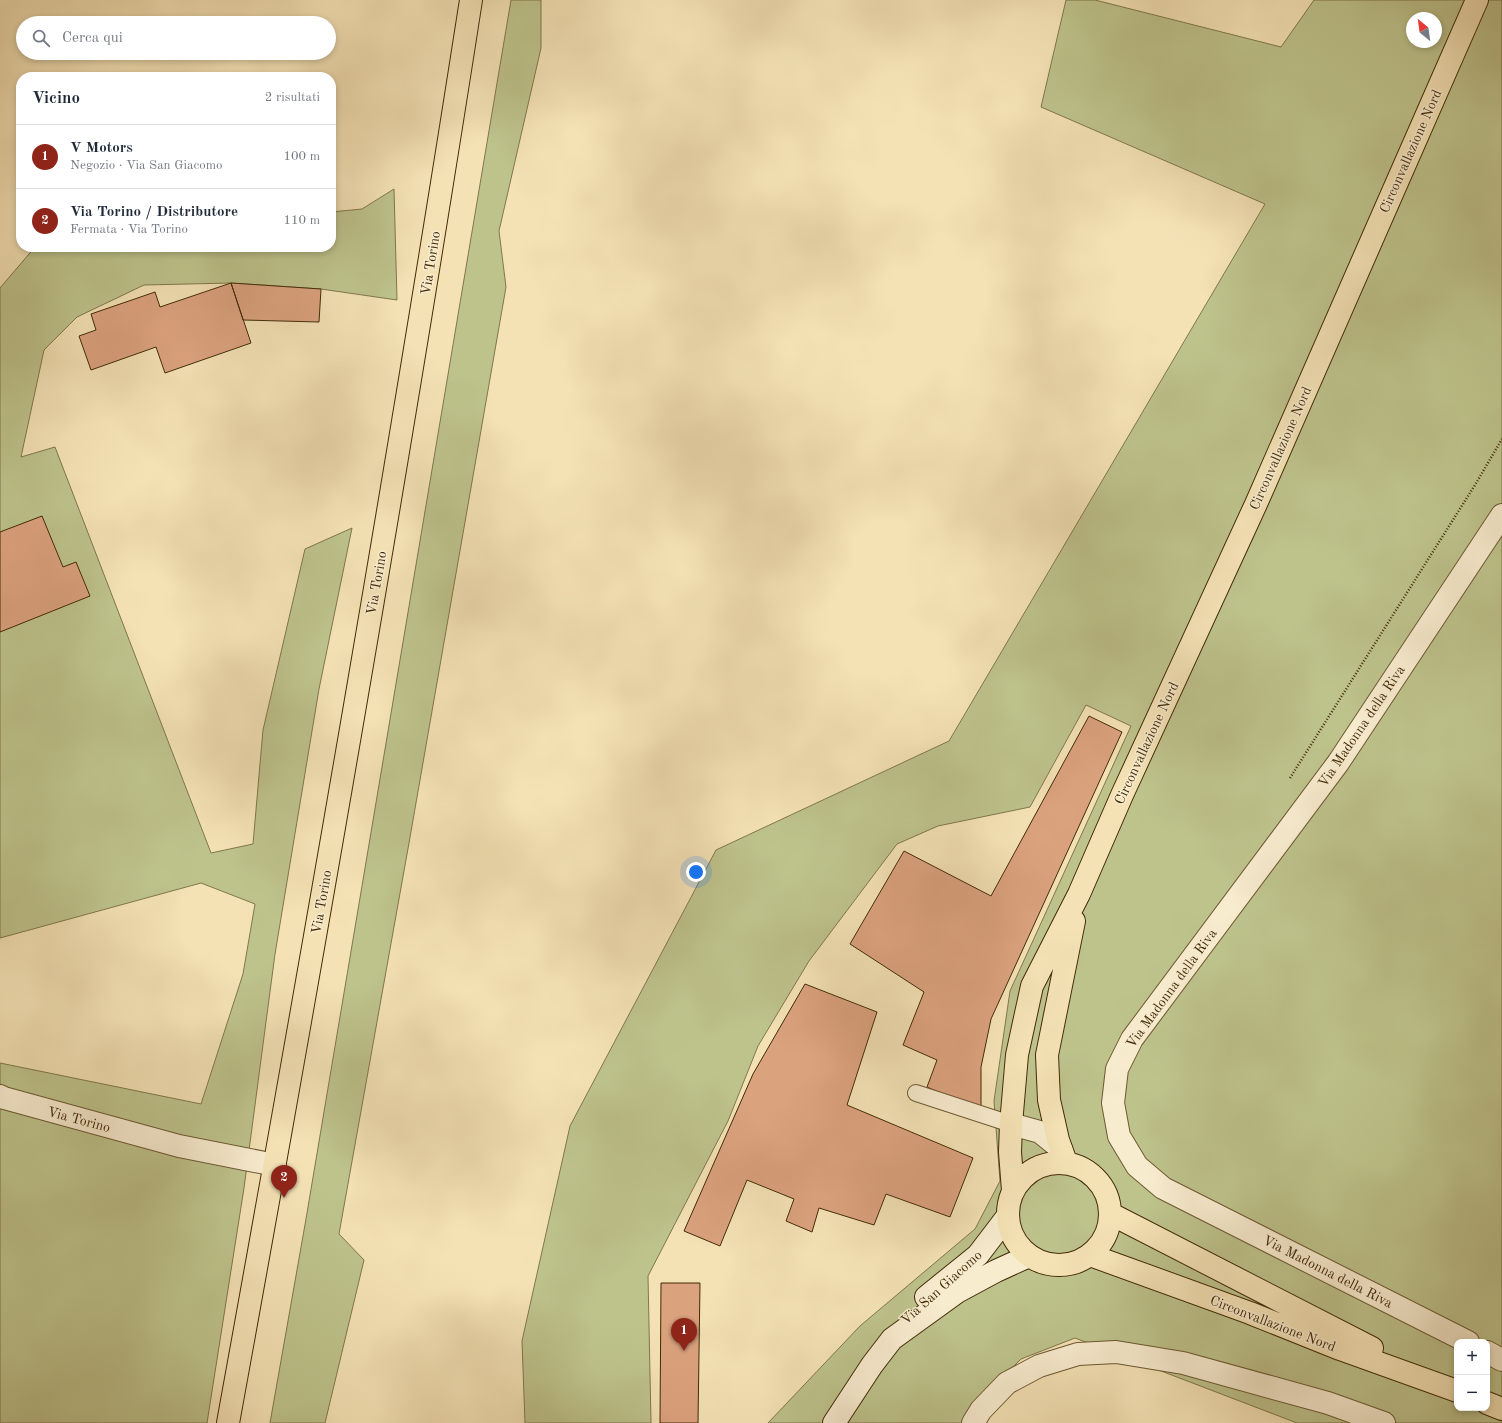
<!DOCTYPE html>
<html lang="it">
<meta charset="utf-8">
<style>
body{margin:0;font-family:"Old Standard TT",serif;background:#f6f6f7;color:#1f2937}
.controls{position:absolute;right:12px;bottom:12px;display:grid;overflow:hidden;border-radius:8px;box-shadow:0 2px 6px #0003}
.controls button{width:36px;height:36px;display:grid;place-items:center;padding:0;border:0;border-bottom:1px solid #e0e1e3;background:#fff;color:#1f2937;font:20px sans-serif}
.compass{position:absolute;left:1406px;top:12px;width:36px;height:36px;border-radius:50%;background:#fff;box-shadow:0 2px 6px #0003;rotate:331deg}
.you{position:absolute;left:696px;top:872px;width:14px;height:14px;margin:-10px;border:3px solid #fff;border-radius:50%;background:#1a73e8;box-shadow:0 0 0 6px #1a73e833}
.badge{display:grid;place-items:center;width:26px;height:26px;border-radius:50%;background:#8f2418;color:#fff;font-size:13px;font-weight:700}
.pin{position:absolute;translate:-50% -33px;filter:drop-shadow(0 1px 2px #0008)}
.pin::after{content:'';position:absolute;top:21px;width:14px;height:12px;background:inherit;clip-path:polygon(0 0,100% 0,50% 100%)}
.list{margin:0;padding:0;list-style:none}
h2{display:flex;justify-content:space-between;align-items:center;height:52px;margin:0;padding:0 16px;font-size:17px}
h2 small{font-size:13px;font-weight:400;color:#747a83}
.list li{display:grid;grid-template-columns:26px 1fr auto;gap:12px;align-items:center;box-sizing:border-box;height:64px;padding:0 16px;border-top:1px solid #e0e1e3}
.list b{display:block;font-size:15px;white-space:nowrap}
.list p{margin:0;font-size:13px;white-space:nowrap;color:#747a83}
.list em{font-size:13px;font-style:normal;color:#747a83}
.icon{flex:none;width:22px;height:22px;fill:none;stroke:currentColor;stroke-width:2;stroke-linecap:round;stroke-linejoin:round}
.map{position:relative;flex:none;width:1502px;height:1423px;overflow:hidden}
.search{position:absolute;background:#fff;box-shadow:0 2px 6px #0003;left:16px;top:16px;width:320px;height:44px;display:flex;align-items:center;gap:10px;box-sizing:border-box;padding:0 14px;border-radius:22px;color:#747a83;font-size:15px}
.panel{position:absolute;background:#fff;box-shadow:0 2px 6px #0003;left:16px;top:72px;width:320px;height:180px;border-radius:16px}
.map>svg:first-child{display:block}
.green{fill:#bec38c;stroke:#80774a;fill-rule:evenodd}
.building{fill:#dba27e;stroke:#422b08}
.lines{fill:none;stroke-linecap:round;stroke-linejoin:round}
.lane-casing{stroke:#6e5933;stroke-width:18}
.street-casing{stroke:#6e5933;stroke-width:24}
.secondary-casing{stroke:#422b08;stroke-width:24}
.primary-casing{stroke:#422b08;stroke-width:24}
.path{stroke:#422b08;stroke-width:2.5;stroke-dasharray:1 2;stroke-linecap:butt}
.lane{stroke:#f8eccf;stroke-width:16}
.street{stroke:#f8eccf;stroke-width:22}
.secondary{stroke:#f8eccf;stroke-width:22}
.primary{stroke:#f4e2b5;stroke-width:22}
.labels{text-anchor:middle;stroke-width:3;stroke-linejoin:round;paint-order:stroke}
.street-label{font-size:14px;fill:#422b08;stroke:#f8eccf}
</style>
<div class="map">
<svg width="1502" height="1423" viewBox="0 0 1502 1423">
<rect width="100%" height="100%" fill="#f4e2b5"/>
<filter id="stains"><feTurbulence type="fractalNoise" baseFrequency=".005" numOctaves="4"/><feColorMatrix values="0 0 0 0 .2 0 0 0 0 .09 0 0 0 0 .02 0 0 0 .5 -.17"/></filter>
<radialGradient id="worn" r=".72"><stop offset=".6" stop-color="#630" stop-opacity="0"/><stop offset="1" stop-color="#630" stop-opacity=".3"/></radialGradient>
<path class="green" d="M 511,0 L 541,0 L 541,48 L 499,231 L 506,287 L 409,843 L 339,1234 L 364,1260 L 325,1423 L 270,1423 L 306,1219 Z
M 1066,0 L 1095,0 L 1281,47 L 1314,0 L 1502,0 L 1502,1423 L 1297,1423 L 1075,1338 L 1021,1359 L 968,1412 L 964,1423 L 768,1423 L 860,1326 L 975,1229 L 1000,1181 L 994,1101 L 1010,991 L 1131,726 L 1086,705 L 1030,807 L 938,826 L 897,844 L 809,961 L 758,1046 L 728,1121 L 648,1276 L 651,1423 L 525,1423 L 522,1341 L 570,1126 L 716,850 L 949,741 L 1265,204 L 1041,107 ZM 1412,18 L 1436,18 L 1436,42 L 1412,42 ZM 1457,1342 L 1487,1342 L 1487,1408 L 1457,1408 Z
M 394,189 L 397,300 L 321,289 L 231,283 L 144,285 L 77,317 L 44,350 L 21,457 L 55,447 L 211,853 L 253,844 L 263,730 L 305,549 L 352,528 L 319,689 L 275,954 L 244,1188 L 207,1423 L 0,1423 L 0,1063 L 201,1104 L 243,974 L 255,904 L 201,883 L 0,938 L 0,288 L 35,247 L 331,247 L 331,212 L 362,209 Z"/>
<path class="building" d="M 231,283 L 321,289 L 319,322 L 243,320 Z
M 231,283 L 251,343 L 165,373 L 156,347 L 91,370 L 79,336 L 96,330 L 91,314 L 155,292 L 160,307 Z
M 42,516 L 63,567 L 76,562 L 90,596 L 0,632 L 0,532 Z
M 1089,716 L 1122,732 L 991,1019 L 981,1067 L 981,1111 L 927,1087 L 937,1060 L 903,1045 L 924,992 L 850,944 L 904,851 L 991,896 Z
M 805,984 L 877,1012 L 847,1105 L 973,1158 L 950,1217 L 886,1194 L 874,1225 L 819,1208 L 812,1232 L 786,1221 L 794,1199 L 747,1180 L 720,1246 L 684,1231 L 753,1074 Z
M 661,1283 L 700,1283 L 698,1423 L 660,1423 Z"/>
<g class="lines">
<g class="lane-casing">
<path id="lane" d="M 916,1093 L 1011,1124"/>
</g>
<g class="street-casing">
<path id="street" d="M 0,1096 L 4,1098 L 179,1146 L 275,1165
M 1011,1124 L 1040,1132 L 1061,1149
M 1468,1342 L 1163,1188 L 1137,1166 L 1119,1136 L 1113,1103 L 1117,1069 L 1132,1039 L 1338,763 L 1502,515
M 1487,1352 L 1502,1360
M 973,1423 L 981,1410 L 1007,1383 L 1039,1366 L 1078,1354 L 1116,1352 L 1183,1363 L 1328,1403 L 1384,1423"/>
</g>
<g class="secondary-casing">
<path id="secondary" d="M 926,1297 L 978,1255 L 1007,1217
M 834,1423 L 872,1365 L 892,1339 L 957,1292 L 996,1271 L 1029,1256"/>
</g>
<g class="primary-casing">
<path id="primary" d="M 1066,1162 L 1058,1140 L 1049,1100 L 1047,1055 L 1074,921
M1008 1214a51 51 0 1 1 102 0a51 51 0 1 1-102 0Z
M 1013,1191 L 1010,1152 L 1011,1124 L 1017,1055 L 1032,986 L 1079,894 L 1122,795 L 1256,504 L 1477,0
M 1111,1214 L 1372,1348
M 1090,1255 L 1250,1313 L 1340,1349 L 1457,1391
M 1487,1403 L 1502,1409
M 228,1423 C 314,950 397,475 471,0"/>
</g>
<path class="path" d="M 1290,778 L 1475,485 L 1502,439"/>
<use href="#lane" class="lane"/>
<use href="#street" class="street"/>
<use href="#secondary" class="secondary"/>
<use href="#primary" class="primary"/>
</g>
<g class="labels">
<g class="street-label">
<text transform="translate(1410 151) rotate(-66)" y="5">Circonvallazione Nord</text>
<text transform="translate(430 263) rotate(-81)" y="5">Via Torino</text>
<text transform="translate(1280 448) rotate(-66)" y="5">Circonvallazione Nord</text>
<text transform="translate(376 583) rotate(-80)" y="5">Via Torino</text>
<text transform="translate(1361 726) rotate(-56)" y="5">Via Madonna della Riva</text>
<text transform="translate(1146 743) rotate(-65)" y="5">Circonvallazione Nord</text>
<text transform="translate(321 902) rotate(-80)" y="5">Via Torino</text>
<text transform="translate(1171 988) rotate(-54)" y="5">Via Madonna della Riva</text>
<text transform="translate(79 1119) rotate(15)" y="5">Via Torino</text>
<text transform="translate(1328 1271) rotate(27)" y="5">Via Madonna della Riva</text>
<text transform="translate(941 1287) rotate(-42)" y="5">Via San Giacomo</text>
<text transform="translate(1273 1323) rotate(21)" y="5">Circonvallazione Nord</text>
</g>
</g>
<rect width="100%" height="100%" filter="url(#stains)"/>
<rect width="100%" height="100%" fill="url(#worn)"/>
</svg>
<div class="controls">
<button>+</button>
<button>−</button>
</div>
<svg class="compass" viewBox="-18 -18 36 36"><path d="M0-13l5 13h-10z" fill="#e53935"/><path d="M0 13l5-13h-10z" fill="#747a83"/></svg>
<div class="you"></div>
<div class="pin badge" style="left:684px;top:1351px">1</div>
<div class="pin badge" style="left:284px;top:1198px">2</div>
<div class="search"><svg class="icon" aria-label="search" viewBox="0 0 24 24"><circle cx="10" cy="10" r="6"/><path d="M15 15l6 6"/></svg>Cerca qui</div>
<section class="panel">
<h2>Vicino<small>2 risultati</small></h2>
<ul class="list">
<li><span class="badge">1</span><div><b>V Motors</b><p>Negozio · Via San Giacomo</p></div><em>100 m</em></li>
<li><span class="badge">2</span><div><b>Via Torino / Distributore</b><p>Fermata · Via Torino</p></div><em>110 m</em></li>
</ul>
</section>
</div>
